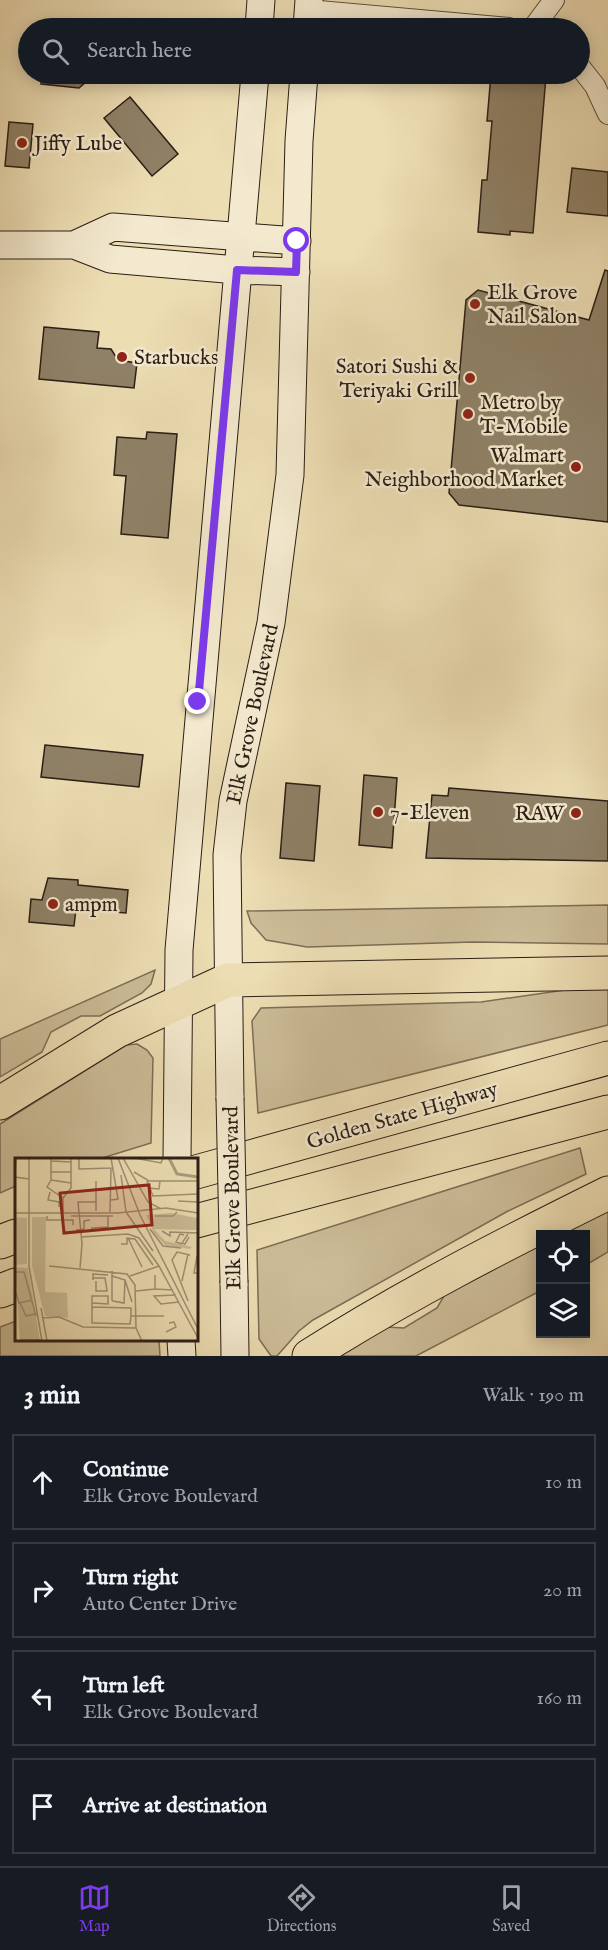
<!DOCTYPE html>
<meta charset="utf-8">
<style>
body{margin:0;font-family:"IM FELL English",serif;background:#20242c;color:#f1f3f6}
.controls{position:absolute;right:18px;bottom:18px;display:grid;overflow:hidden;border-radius:0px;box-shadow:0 3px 15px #0003}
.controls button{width:54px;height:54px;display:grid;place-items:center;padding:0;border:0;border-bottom:2px solid #363941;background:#171b24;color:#f1f3f6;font:30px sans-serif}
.stop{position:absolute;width:18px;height:18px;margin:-14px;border:4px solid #7c3aed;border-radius:50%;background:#fff}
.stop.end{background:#7c3aed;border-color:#fff;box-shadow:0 2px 6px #0008}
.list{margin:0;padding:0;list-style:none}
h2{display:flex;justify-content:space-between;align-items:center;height:78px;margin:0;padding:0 24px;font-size:26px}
h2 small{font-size:20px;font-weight:400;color:#9ea1a6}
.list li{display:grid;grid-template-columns:39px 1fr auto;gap:18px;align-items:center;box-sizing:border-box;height:96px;margin:0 12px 12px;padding:0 12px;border:2px solid #363941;border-radius:0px}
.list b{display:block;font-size:22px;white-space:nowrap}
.list p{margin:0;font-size:20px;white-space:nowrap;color:#9ea1a6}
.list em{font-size:20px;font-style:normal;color:#9ea1a6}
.icon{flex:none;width:33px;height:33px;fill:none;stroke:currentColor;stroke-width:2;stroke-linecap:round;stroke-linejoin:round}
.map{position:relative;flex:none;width:608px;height:1356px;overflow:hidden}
.search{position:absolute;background:#171b24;box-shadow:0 3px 15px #0003;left:18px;right:18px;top:18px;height:66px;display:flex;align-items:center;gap:15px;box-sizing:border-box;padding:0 21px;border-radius:33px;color:#9ea1a6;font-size:22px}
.sheet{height:510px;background:#171b24}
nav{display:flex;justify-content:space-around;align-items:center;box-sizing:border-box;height:84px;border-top:2px solid #363941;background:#171b24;font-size:16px;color:#9ea1a6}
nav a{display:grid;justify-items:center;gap:3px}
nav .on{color:#7c3aed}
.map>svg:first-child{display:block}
.green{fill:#ccbd98;stroke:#7b6e56;stroke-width:1.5}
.building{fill:#8f8167;stroke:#2a1e15;stroke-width:1.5}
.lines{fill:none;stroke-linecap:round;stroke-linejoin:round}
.street-casing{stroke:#5b4e3c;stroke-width:22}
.secondary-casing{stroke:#2a1e15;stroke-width:29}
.highway-casing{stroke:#2a1e15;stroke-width:35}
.street{stroke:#f3e9ce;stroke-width:20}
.secondary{stroke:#f3e9ce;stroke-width:27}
.highway{stroke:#edddb3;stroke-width:33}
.secondary-bridge-casing{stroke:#2a1e15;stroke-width:29;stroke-linecap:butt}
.secondary-bridge{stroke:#f3e9ce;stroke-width:27}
.route{stroke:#7c3aed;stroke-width:8}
.poi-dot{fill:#8f2418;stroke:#f3e9ce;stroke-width:2}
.labels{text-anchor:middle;stroke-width:5;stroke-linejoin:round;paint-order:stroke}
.poi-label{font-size:21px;fill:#2a1e15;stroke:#f3e9ce;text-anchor:start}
.street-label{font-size:21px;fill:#2a1e15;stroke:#f3e9ce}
.inset-river{fill:none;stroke:#ab9c7d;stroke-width:3}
.inset-road{fill:none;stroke:#9f9174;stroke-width:1.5}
.view{fill:#8f2418;fill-opacity:0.15;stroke:#8f2418;stroke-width:3}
.inset-edge{fill:none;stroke:#2a1e15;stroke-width:3}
</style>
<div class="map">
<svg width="608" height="1356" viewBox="0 0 608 1356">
<rect width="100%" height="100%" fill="#edddb3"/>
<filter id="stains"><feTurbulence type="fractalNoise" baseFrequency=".00333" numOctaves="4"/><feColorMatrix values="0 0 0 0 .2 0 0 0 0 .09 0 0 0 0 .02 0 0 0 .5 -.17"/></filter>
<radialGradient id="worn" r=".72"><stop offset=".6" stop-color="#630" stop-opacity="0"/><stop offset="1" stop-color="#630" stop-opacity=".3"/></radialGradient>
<path class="green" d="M 608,905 L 608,944 L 473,942 L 307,947 L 266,940 L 251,923 L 247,911 Z
M 155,970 L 151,984 L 142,993 L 100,1016 L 81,1016 L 51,1032 L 42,1052 L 0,1077 L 0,1039 Z
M 608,987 L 608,1025 L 258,1113 L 252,1021 L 261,1008 L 481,1002 L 572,989 Z
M 137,1044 L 147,1050 L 153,1058 L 151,1143 L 99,1159 L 16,1160 L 16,1186 L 0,1193 L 0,1124 L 126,1045 Z
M 580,1148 L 586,1174 L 508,1211 L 313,1320 L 299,1331 L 277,1356 L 271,1356 L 259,1339 L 257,1250 Z
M 608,1206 L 608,1252 L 586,1265 L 586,1234 L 553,1234 Z
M 540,1241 L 540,1291 L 416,1356 L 332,1356 L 386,1327 L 404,1328 L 437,1308 L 448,1289 Z
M 16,1321 L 16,1340 L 159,1340 L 160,1356 L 0,1356 L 0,1327 Z"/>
<path class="building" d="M 41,74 L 95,74 L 79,88 L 41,84 Z
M 491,74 L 546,76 L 533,233 L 510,231 L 510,235 L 478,232 L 482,180 L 487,180 L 492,121 L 487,121 Z
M 130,97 L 178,154 L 152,176 L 104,118 Z
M 9,122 L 33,124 L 29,168 L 5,166 Z
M 572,168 L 608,172 L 608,216 L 567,212 Z
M 605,270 L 608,271 L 608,522 L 459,505 L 449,493 L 466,300 L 478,290 L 589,320 Z
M 44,327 L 99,332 L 97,348 L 111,349 L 116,357 L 124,361 L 137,363 L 134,388 L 39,379 Z
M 147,432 L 177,434 L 168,538 L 121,534 L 126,476 L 114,475 L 117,437 L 146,439 Z
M 45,745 L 143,755 L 139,787 L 41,777 Z
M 364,775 L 397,778 L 392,848 L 359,845 Z
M 286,783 L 320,786 L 314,861 L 280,858 Z
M 449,788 L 608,801 L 608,861 L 426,858 L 432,795 L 448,796 Z
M 48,878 L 78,880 L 78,885 L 128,890 L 126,913 L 76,909 L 74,926 L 29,922 L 31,899 L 42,900 Z"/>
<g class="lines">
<g class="street-casing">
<path id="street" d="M 308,10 L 509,28
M 533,28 L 554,0
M 580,67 L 595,86 L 608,114"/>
</g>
<g class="secondary-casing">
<path id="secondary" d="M 259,28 L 261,0
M 307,28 L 309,0
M 0,245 L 74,245 L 110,259 L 237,270 L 296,272
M 74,245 L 113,227 L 297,241
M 230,1098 L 227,855 L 233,801 L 271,623 L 290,475 L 299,141 L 304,74
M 177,1160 L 179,950 L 255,74
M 234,1283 L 235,1356
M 181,1340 L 182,1356"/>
</g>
<g class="highway-casing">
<path id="highway" d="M 0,1103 L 117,1031 L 228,980 L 608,973
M 196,1172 L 608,1058
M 196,1221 L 608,1112
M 0,1242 L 16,1236
M 0,1291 L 16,1285
M 309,1356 C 405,1295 507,1243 608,1193"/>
</g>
<use href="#street" class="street"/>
<use href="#secondary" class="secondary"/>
<use href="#highway" class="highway"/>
<g class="secondary-bridge-casing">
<path id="secondary-bridge" d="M 230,1098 L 234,1283"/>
</g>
<use href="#secondary-bridge" class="secondary-bridge"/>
</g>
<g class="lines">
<path class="route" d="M 198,702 L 237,270 L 296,272 L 297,241"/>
</g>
<g class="poi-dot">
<circle cx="22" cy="143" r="6"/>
<circle cx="475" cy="304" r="6"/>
<circle cx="122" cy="357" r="6"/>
<circle cx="470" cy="378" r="6"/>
<circle cx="468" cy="414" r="6"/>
<circle cx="576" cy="467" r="6"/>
<circle cx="378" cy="812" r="6"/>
<circle cx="576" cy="813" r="6"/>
<circle cx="53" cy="904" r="6"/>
</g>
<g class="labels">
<g class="poi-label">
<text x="34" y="150">Jiffy Lube</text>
<text x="487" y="299">Elk Grove<tspan x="487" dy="24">Nail Salon</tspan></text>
<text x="134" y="364">Starbucks</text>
<text x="458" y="373" text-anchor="end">Satori Sushi &amp;<tspan x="458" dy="24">Teriyaki Grill</tspan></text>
<text x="480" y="409">Metro by<tspan x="480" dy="24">T-Mobile</tspan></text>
<text x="564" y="462" text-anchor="end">Walmart<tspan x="564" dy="24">Neighborhood Market</tspan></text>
<text x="390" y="819">7-Eleven</text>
<text x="564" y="820" text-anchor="end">RAW</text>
<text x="65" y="911">ampm</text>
</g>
<g class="street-label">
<text transform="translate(252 714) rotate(-78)" y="7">Elk Grove Boulevard</text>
<text transform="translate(402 1115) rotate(-16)" y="7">Golden State Highway</text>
<text transform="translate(232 1198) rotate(-91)" y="7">Elk Grove Boulevard</text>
</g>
</g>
<g transform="translate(15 1158)">
<rect width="183" height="183" fill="#edddb3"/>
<path d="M 156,55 L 182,60 L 182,72 L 139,71 L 150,83 L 177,89 L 175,91 L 150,87 L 139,75 L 131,57 ZM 0,59 L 12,60 L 12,106 L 0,107 ZM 17,59 L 31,59 L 30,134 L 52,135 L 53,160 L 30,158 L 17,108 ZM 0,109 L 13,110 L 25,183 L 5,183 Z" fill="#ccbd98"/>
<path class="inset-river" d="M 154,0 L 162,16 L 183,19"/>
<path class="inset-road" d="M 1,0 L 0,19 L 14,21M 14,0 L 14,108 L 27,183M 36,0 L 36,22 L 32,29 L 48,40M 64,0 L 64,11 L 97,10M 103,0 L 125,57 L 183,171M 108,0 L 133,44 L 146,51M 119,0 L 146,5 L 148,0M 36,3 L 56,4M 36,14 L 56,14M 119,14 L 134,23 L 183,23M 106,17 L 111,54 L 138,93M 36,22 L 56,25M 81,23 L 81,53M 132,23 L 138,38 L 183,36M 133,30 L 144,31 L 145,23M 35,34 L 33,42 L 44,44 L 44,49M 96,42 L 103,41 L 96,0M 163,43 L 183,44M 48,54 L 48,40 L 56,30 L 56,0M 95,54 L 96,11M 0,55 L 103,55 L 151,50 L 183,55M 32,58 L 32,62 L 58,62 L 58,67M 56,58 L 98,58M 140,58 L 158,58 L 162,54M 76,70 L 93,69 L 93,58M 135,71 L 148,88 L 166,90M 61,72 L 69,71 L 69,63 L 75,62M 147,73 L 155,78 L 155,74 L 183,75M 173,76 L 167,85 L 170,86 L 174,79M 66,79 L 113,76 L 124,80 L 144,108 L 183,180M 113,80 L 127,109M 106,86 L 112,86 L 112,80 L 120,81 L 138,107M 167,86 L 161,84 L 165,76 L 169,77M 182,98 L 179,115 L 183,115M 34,108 L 112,116 L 120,127 L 121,170 L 127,183M 65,110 L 67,86 L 63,44 L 81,44M 97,113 L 97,142 L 98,143 L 109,145 L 110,122 L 97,118M 0,114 L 9,114 L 21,158M 115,118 L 144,108M 78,120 L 90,120 L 92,133 L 81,133 L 81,123M 78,122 L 78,116 L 93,117M 110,122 L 117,144M 167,123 L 173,96M 140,131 L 158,132M 0,132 L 4,145 L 17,142M 121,133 L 140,131 L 140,117M 161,137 L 139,138 L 146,146 L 164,144M 173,143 L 157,102 L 162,94 L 175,97M 5,145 L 11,158 L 20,156M 77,145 L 93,146 L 93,138 L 77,138 L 77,165 L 78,165 L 115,166 L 116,158 L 149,158M 77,149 L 116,150 L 116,158M 26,150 L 32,183M 27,160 L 44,159 L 68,169 L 121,170M 151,174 L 161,169 L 159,164 L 154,165M 6,182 L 27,182"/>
<path class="view" d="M 134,27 L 137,67 L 49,75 L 45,35 Z"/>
<rect width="183" height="183" class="inset-edge"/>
</g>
<rect width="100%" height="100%" filter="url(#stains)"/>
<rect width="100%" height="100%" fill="url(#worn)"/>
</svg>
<div class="controls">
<button><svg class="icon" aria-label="locate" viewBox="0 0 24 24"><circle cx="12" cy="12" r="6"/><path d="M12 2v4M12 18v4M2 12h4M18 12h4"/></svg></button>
<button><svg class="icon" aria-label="layers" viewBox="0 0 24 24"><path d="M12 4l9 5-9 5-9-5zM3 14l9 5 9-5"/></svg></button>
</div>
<div class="stop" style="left:297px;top:241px"></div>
<div class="stop end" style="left:198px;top:702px"></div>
<div class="search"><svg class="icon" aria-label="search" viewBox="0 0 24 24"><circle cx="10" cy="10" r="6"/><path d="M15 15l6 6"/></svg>Search here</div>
</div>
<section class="sheet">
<h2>3 min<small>Walk · 190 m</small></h2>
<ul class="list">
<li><svg class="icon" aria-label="ahead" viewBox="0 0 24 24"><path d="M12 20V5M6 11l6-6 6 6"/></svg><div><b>Continue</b><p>Elk Grove Boulevard</p></div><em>10 m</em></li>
<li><svg class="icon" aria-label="right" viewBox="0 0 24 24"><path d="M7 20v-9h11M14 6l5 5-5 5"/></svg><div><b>Turn right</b><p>Auto Center Drive</p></div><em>20 m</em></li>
<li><svg class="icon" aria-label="left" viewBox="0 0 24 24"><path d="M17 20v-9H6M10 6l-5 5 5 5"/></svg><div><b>Turn left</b><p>Elk Grove Boulevard</p></div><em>160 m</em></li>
<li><svg class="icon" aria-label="arrive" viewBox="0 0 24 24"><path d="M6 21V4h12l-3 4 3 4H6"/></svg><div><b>Arrive at destination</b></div></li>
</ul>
</section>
<nav>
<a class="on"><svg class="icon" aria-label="map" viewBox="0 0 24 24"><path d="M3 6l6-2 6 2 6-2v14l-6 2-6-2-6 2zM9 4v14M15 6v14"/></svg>Map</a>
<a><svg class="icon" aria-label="directions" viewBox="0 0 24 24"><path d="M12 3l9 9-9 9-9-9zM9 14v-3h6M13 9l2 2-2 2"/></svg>Directions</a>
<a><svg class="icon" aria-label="saved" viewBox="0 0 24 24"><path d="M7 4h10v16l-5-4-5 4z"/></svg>Saved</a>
</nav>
